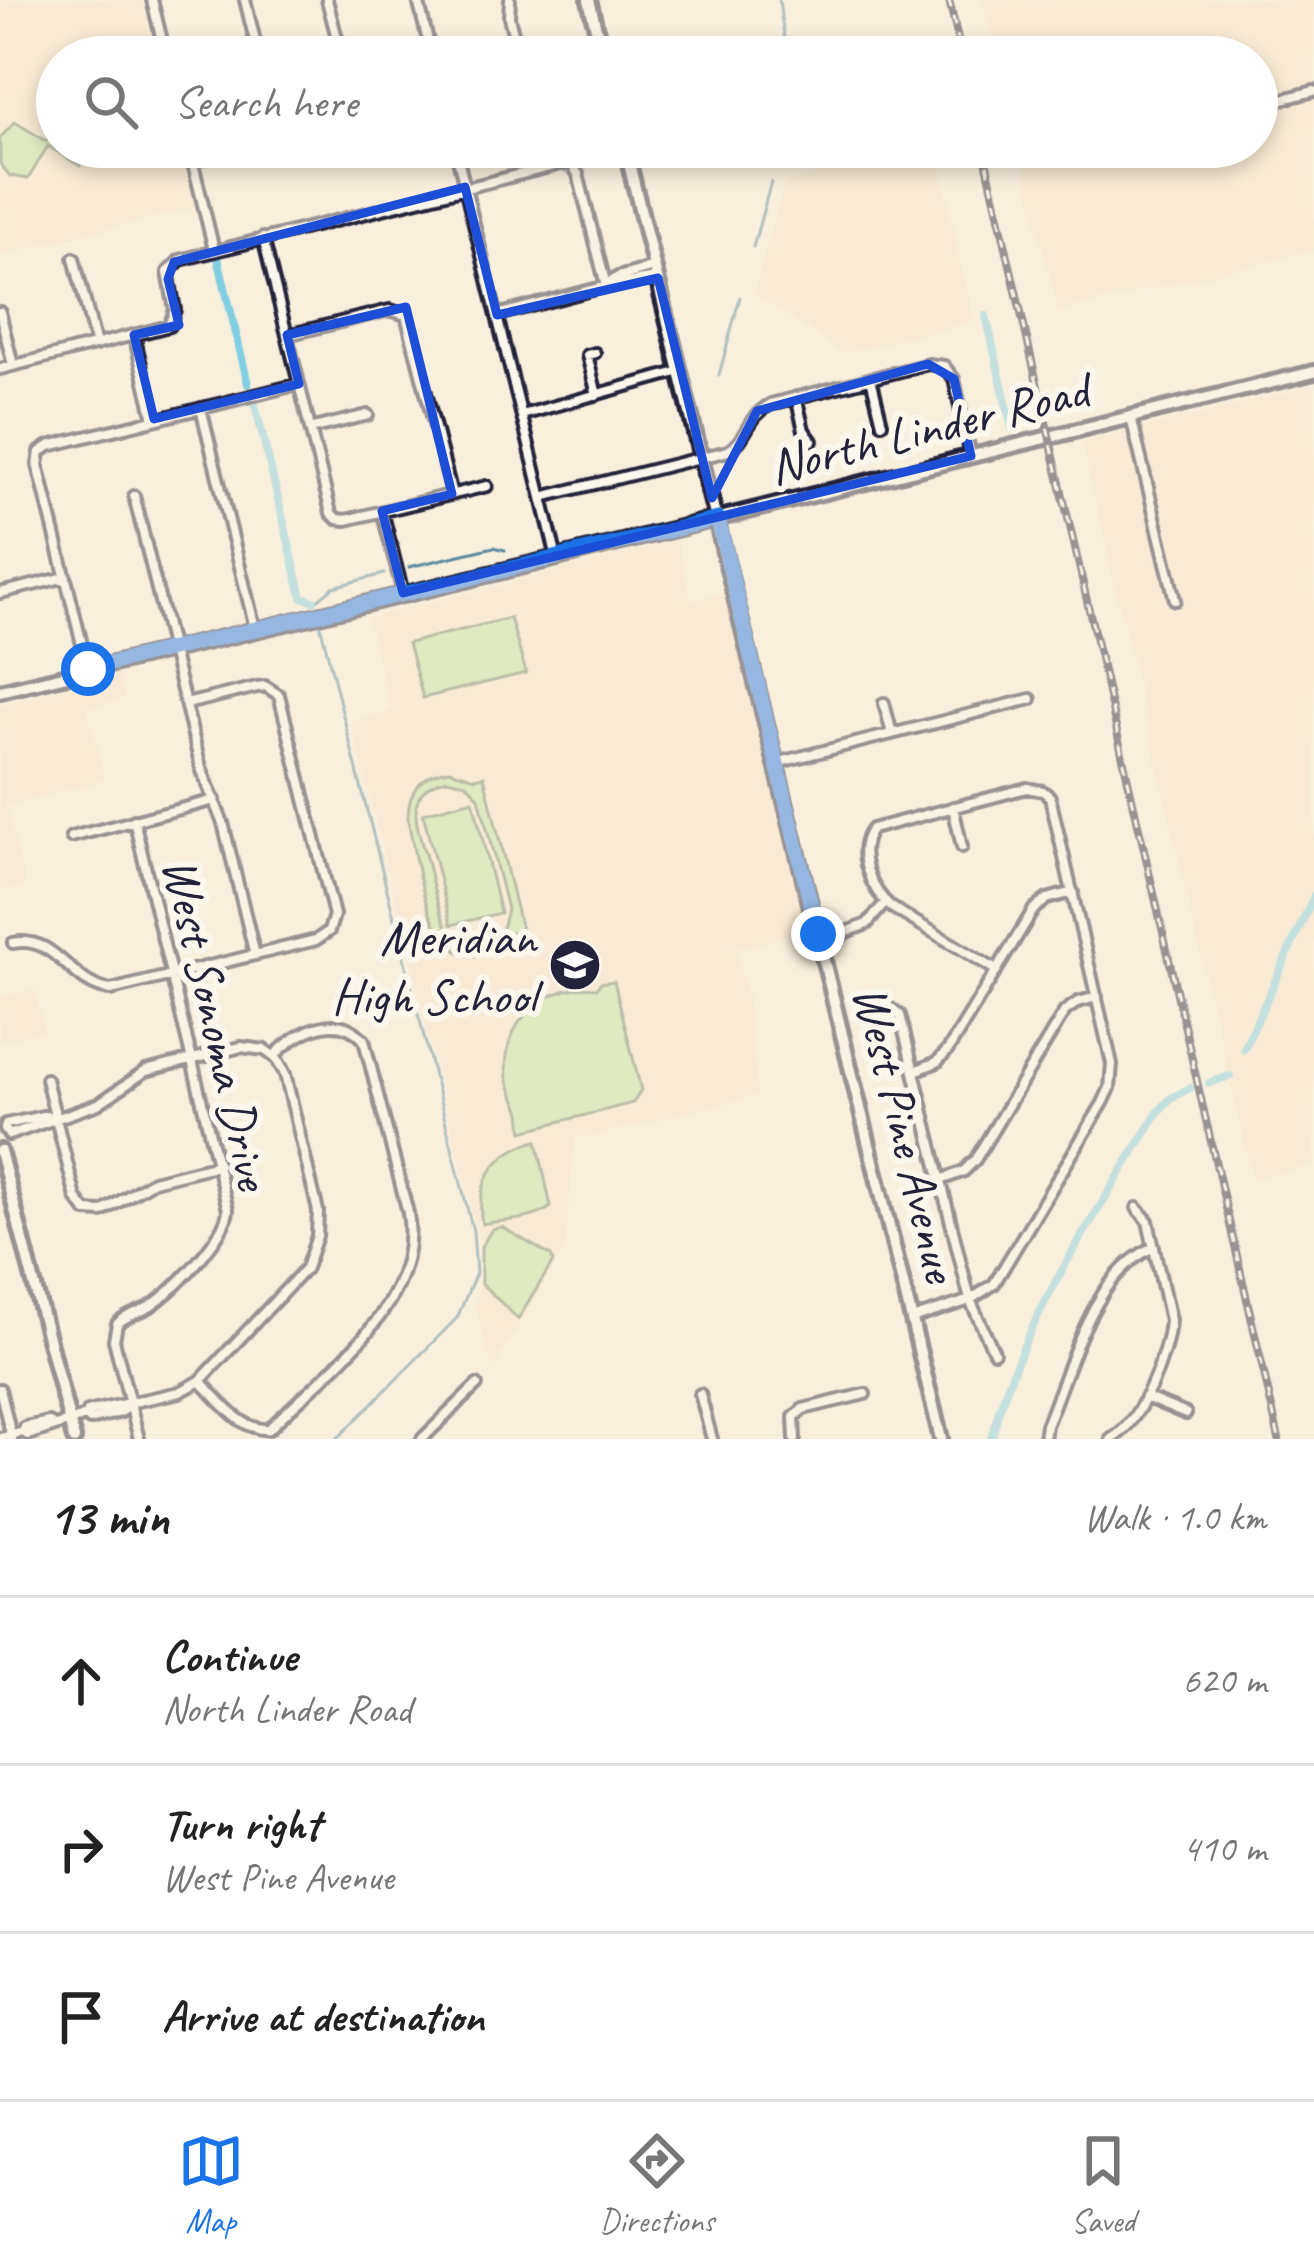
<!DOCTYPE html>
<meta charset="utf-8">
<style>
body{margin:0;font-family:Caveat,sans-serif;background:#f6f6f6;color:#222}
.stop{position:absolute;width:36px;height:36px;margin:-27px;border:9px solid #1a73e8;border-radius:50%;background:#fff}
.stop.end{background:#1a73e8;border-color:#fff;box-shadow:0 3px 12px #0008}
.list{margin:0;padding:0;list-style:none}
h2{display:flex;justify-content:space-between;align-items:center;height:156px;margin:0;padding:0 48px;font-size:51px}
h2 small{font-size:39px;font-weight:400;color:#767676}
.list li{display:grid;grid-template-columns:78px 1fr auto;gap:36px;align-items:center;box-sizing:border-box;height:168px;padding:0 48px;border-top:3px solid #e0e0e0}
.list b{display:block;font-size:45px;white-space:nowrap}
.list p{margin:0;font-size:39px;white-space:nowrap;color:#767676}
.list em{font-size:39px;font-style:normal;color:#767676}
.icon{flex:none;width:66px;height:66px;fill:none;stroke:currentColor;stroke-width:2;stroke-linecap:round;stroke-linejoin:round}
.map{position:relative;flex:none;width:1314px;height:1439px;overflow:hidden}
.search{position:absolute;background:#fff;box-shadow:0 6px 18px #0003;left:36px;right:36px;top:36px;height:132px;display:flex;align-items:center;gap:30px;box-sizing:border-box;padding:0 42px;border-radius:66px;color:#767676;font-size:45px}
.sheet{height:660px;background:#fff}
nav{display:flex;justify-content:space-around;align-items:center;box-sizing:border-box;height:168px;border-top:3px solid #e0e0e0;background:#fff;font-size:33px;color:#767676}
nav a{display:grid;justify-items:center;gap:6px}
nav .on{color:#1a73e8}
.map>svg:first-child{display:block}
.built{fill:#f6e5cb}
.green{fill:#bfe49e;stroke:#70836c;stroke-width:3;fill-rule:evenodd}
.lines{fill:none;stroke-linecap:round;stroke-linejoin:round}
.stream{stroke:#5c899f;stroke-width:3}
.canal{stroke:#82cee1;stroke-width:8}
.street-casing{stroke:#22223b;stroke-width:16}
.secondary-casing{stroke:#22223b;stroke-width:20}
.street{stroke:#fbf7ec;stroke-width:8}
.secondary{stroke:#fbf7ec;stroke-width:10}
.rail-casing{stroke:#22223b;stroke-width:8}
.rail{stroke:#fbf7ec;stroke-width:3;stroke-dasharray:9;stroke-linecap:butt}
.route{stroke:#1a73e8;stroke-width:15}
.marked{fill:none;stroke:#1d4ed8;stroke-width:9;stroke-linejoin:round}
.labels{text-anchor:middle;stroke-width:12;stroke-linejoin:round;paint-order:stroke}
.street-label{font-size:51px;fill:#22223b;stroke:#fbf7ec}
.poi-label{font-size:51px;fill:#22223b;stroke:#fbf7ec;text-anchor:end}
</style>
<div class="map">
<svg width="1314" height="1439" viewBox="0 0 1314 1439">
<rect width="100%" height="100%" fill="#f9efdd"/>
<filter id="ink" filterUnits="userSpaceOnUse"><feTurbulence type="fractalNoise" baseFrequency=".00833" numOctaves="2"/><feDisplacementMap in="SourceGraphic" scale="24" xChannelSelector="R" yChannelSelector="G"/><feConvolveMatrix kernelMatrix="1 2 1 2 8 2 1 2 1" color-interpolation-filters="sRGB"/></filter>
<g filter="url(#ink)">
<path class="built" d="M 0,0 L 142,0 L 157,57 L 57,57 L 57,147 L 180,147 L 195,207 L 0,255 Z
M 983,0 L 1314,0 L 1314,250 L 1058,311 L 1019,147 L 1257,147 L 1257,57 L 997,57 Z
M 925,147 L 935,147 L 974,321 L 844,353 L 754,293 L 784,183 Z
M 1314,386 L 1314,1164 L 1253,1179 L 1082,443 Z
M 677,541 L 691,601 L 728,592 L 810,930 L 735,949 L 747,995 L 758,1095 L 589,1137 L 575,1136 L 565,1248 L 492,1369 L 475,1304 L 481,1283 L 481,1247 L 351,722 L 391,711 L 368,618 Z
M 118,674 L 124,698 L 87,708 L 105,780 L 6,805 L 26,885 L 0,891 L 0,705 Z
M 34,989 L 44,1031 L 0,1041 L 0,997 Z"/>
<path class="green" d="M 15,122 L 46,141 L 57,126 L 57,147 L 94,147 L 80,166 L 48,146 L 28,179 L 10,176 L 0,164 L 0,138 Z
M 510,618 L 526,673 L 423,698 L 408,643 Z
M 450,770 L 475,778 L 484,776 L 522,933 L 512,933 C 503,947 491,957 473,956 C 425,954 416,856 408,819 C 407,791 422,773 450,770 ZM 447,779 L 466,783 L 479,797 L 507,909 L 501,933 C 451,987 436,897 428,865 C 424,847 411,819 418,800 C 423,787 434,782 447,779 Z
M 473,800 L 500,913 L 451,925 L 423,813 Z
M 614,981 L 641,1090 L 633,1103 L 523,1131 C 522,1125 522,1119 521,1113 C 518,1101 509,1090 507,1077 C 500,1022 545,983 597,988 L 600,983 Z
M 537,1141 L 551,1207 C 532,1222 505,1219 482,1224 C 475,1182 495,1151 537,1141 Z
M 502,1227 L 551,1256 L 553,1262 L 518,1319 L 481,1283 L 481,1247 L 492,1229 Z"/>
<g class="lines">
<path class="stream" d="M 779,1 L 787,57
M 753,247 L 771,182
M 719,375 L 740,297
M 409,567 L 494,547 L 505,550
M 315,602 L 333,587 L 384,574
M 320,624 L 473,1231 L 476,1273 L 457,1318 L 337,1439"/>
<path class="canal" d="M 218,258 L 248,384
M 986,316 L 1012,428
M 255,405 L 302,597 L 314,601
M 1244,1049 L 1314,896
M 1209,1083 L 1230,1076
M 991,1439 C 1021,1320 1095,1217 1158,1112 L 1171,1098 L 1190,1088"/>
<g class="street-casing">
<path id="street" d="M 152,0 L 166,57
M 245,0 L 259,57
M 327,0 L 342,57
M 418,0 L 432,57
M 510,0 L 509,17 L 519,57
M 1257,106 L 1314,91
M 189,147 L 214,250
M 455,147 L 557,558
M 192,161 L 247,147
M 263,238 L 331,513 L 337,519 L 346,520 L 487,486
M 74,258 L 96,345
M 654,267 L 618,277 L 606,286 L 657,278
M 0,312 L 13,365
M 134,335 L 154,419
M 287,335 L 390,310 L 406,315 L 452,494
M 595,353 L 587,355 L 597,395
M 0,369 L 169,326 L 175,310 L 168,272 L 180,260 L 561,164 L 572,165 L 578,174 L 606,286 L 497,315
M 871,378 L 882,423
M 796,397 L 804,430 L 812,441
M 201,408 L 255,628
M 522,415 L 681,371
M 1131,417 L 1175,600
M 310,429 L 368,415
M 134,496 L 201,768 L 223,823 L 255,955
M 542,497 L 728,451 C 748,439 746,417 771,404 L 928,364 L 944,366 L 954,379 L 971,456
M 382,511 L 403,593
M 0,593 L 66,577
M 88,669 L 38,465 L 40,452 L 49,446 L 299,384
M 884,703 L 892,734
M 776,763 L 1031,699
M 953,807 L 962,847
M 134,820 L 228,1210 C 226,1237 174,1290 151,1306 C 139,1313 127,1314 117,1324 L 114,1340 L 139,1439
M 71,837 L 215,800
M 844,933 L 867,924 L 885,903
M 818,935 L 837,930 L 844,933 L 839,940 L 820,945
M 13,943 C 57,934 70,986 111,990 L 316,940 L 329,931 L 334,915 L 279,695 L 265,686 L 257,687 L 186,704
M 880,1002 L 900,1015 L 970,1300 L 994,1352
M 915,1071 L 937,1062 L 948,1050 L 1034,909 L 1047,899 L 1073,892
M 46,1079 L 76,1198 L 86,1211 L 102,1212 L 153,1181 L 218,1165
M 56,1117 L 43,1116 L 6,1124 L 5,1129 L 9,1135 L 98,1104 L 146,1071 L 241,1047 L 265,1050 L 277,1059 L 285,1074 L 318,1211 L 317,1236 L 306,1268 L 200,1381 L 180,1392 L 87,1412 L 86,1416 L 90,1420 L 121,1412 L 131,1405
M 941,1180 L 964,1171 L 975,1160 L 1065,1011 L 1078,1002 L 1097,997
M 912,1319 L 970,1300 L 994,1284 L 1103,1103 L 1110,1088 L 1112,1064 L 1050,797 L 1043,791 L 1027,788 L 872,829 C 854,851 871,890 891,907 L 996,970
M 200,1381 C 219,1399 241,1432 269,1429 C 328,1370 423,1306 408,1213 L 364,1040 C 337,1009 297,1032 274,1056
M 0,1389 L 12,1439
M 700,1394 L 712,1439
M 1145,1397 L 1186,1414
M 52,1425 L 49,1422 L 25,1427 L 23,1432 L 28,1435 L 86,1416
M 0,1438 L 23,1432
M 422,1439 L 477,1385
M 795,1439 L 794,1417 L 803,1409 L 865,1394
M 1044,1439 L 1046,1425 C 1071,1366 1092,1274 1154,1247
M 1111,1439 C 1141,1423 1168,1354 1170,1320 L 1148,1221 L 1137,1208"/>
</g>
<g class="secondary-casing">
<path id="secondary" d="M 589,0 L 603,57
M 625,147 L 941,1439
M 0,691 L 557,558 L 1314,372
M 0,1151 L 74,1439"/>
</g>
<use href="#street" class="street"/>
<use href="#secondary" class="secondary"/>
<g class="rail-casing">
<path id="rail" d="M 949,0 L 962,57
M 983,147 L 1279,1439"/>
</g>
<use href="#rail" class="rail"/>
</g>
</g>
<g class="lines" filter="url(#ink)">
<path class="route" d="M 88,669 L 718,519 L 818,934"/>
</g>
<path d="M0 0H1314V1439H0ZM 465,187 L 497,315 L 658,278 L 712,498 L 757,411 L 928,364 L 954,379 L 971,456 L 403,593 L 382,511 L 452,494 L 406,307 L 287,335 L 299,384 L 154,419 L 134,335 L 179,325 L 168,279 L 174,262 Z" fill="#f9efdd" fill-opacity=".55" fill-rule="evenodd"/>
<path class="marked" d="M 465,187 L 497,315 L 658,278 L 712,498 L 757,411 L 928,364 L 954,379 L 971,456 L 403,593 L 382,511 L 452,494 L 406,307 L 287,335 L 299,384 L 154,419 L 134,335 L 179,325 L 168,279 L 174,262 Z"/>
<defs>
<g id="school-disc" transform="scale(2.7)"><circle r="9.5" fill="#22223b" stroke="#fbf7ec"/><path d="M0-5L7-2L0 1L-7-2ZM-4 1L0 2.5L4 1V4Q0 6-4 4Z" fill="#fff"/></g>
</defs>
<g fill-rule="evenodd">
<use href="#school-disc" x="575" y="965"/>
</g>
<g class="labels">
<g class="street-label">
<text transform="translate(928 427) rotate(-14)" y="18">North Linder Road</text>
<text transform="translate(218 1023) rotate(77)" y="18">West Sonoma Drive</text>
<text transform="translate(907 1133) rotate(76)" y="18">West Pine Avenue</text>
</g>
<g class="poi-label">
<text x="536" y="954">Meridian<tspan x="536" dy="59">High School</tspan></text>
</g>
</g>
</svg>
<div class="stop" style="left:88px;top:669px"></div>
<div class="stop end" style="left:818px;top:934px"></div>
<div class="search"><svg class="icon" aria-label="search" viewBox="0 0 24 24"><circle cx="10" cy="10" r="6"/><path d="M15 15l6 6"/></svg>Search here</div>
</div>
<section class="sheet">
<h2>13 min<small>Walk · 1.0 km</small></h2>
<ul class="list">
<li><svg class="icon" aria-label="ahead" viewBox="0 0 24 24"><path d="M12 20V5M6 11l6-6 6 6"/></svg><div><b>Continue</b><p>North Linder Road</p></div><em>620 m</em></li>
<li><svg class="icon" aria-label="right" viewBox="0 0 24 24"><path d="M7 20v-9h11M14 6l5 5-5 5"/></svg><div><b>Turn right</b><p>West Pine Avenue</p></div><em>410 m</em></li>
<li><svg class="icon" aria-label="arrive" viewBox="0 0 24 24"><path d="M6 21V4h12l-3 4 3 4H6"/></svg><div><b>Arrive at destination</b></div></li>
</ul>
</section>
<nav>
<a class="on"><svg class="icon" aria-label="map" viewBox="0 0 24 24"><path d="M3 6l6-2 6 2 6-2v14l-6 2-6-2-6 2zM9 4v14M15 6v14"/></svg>Map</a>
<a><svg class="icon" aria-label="directions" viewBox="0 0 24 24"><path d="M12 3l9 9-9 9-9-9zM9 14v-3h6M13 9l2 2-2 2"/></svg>Directions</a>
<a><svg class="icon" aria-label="saved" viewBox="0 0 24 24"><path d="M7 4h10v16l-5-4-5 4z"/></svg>Saved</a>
</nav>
